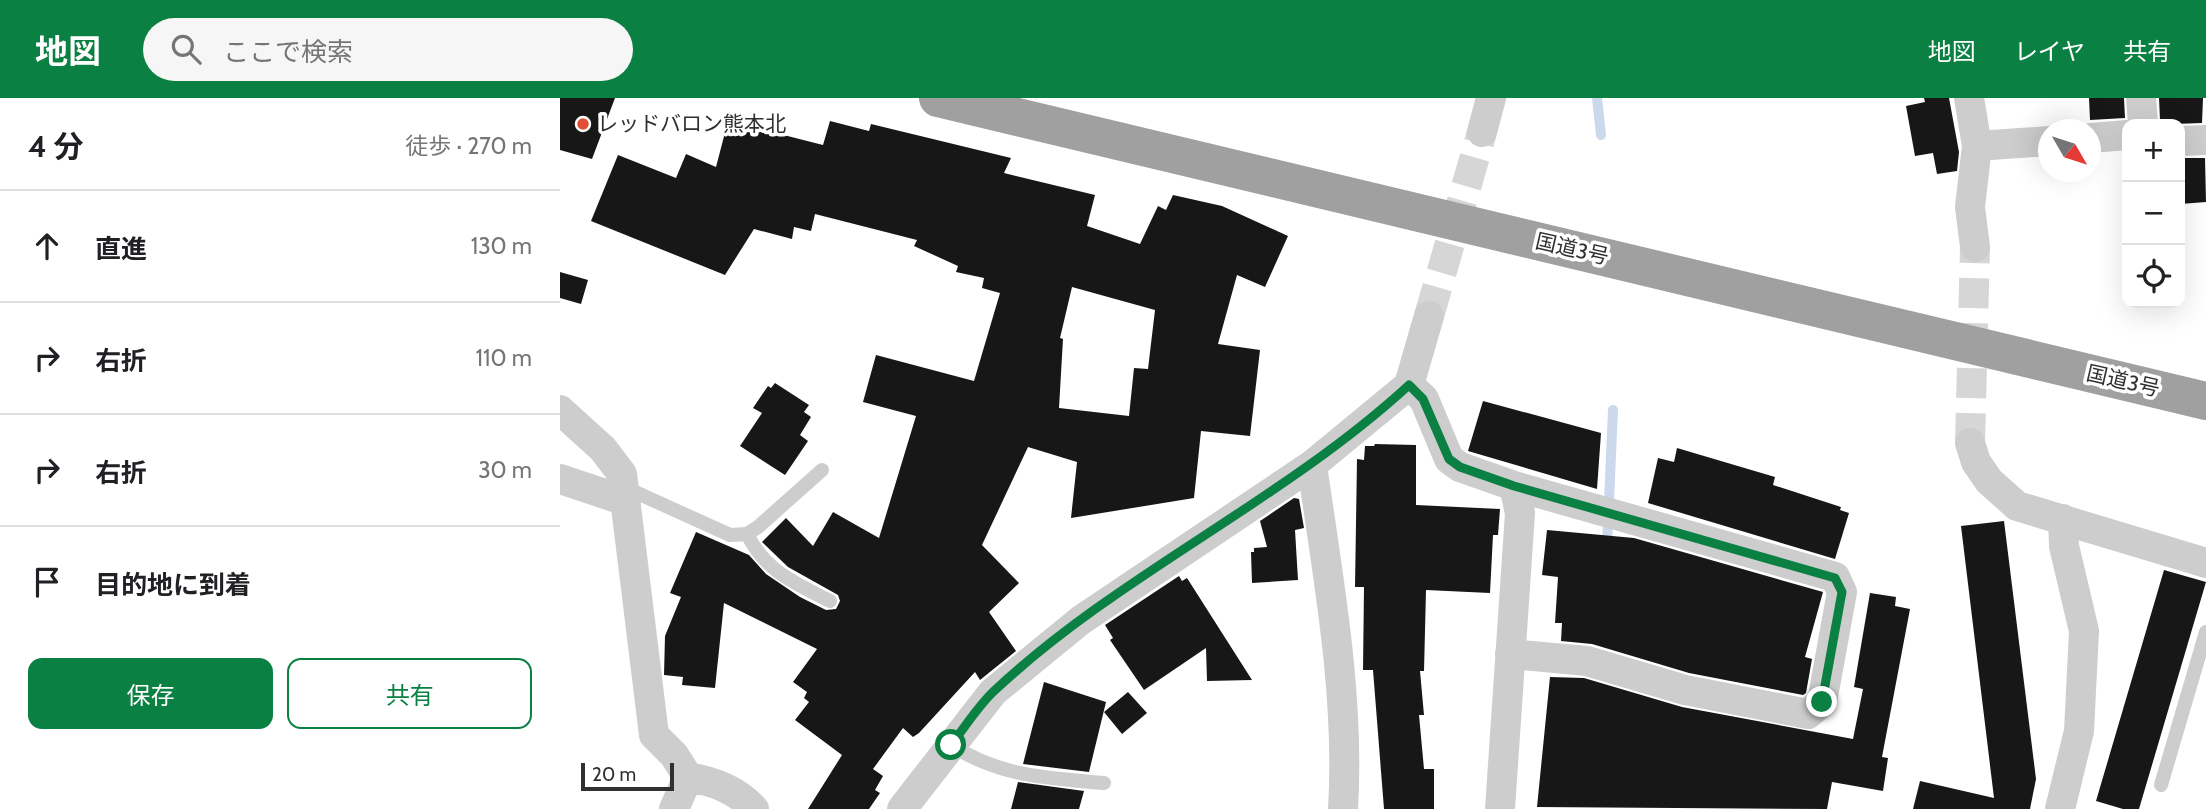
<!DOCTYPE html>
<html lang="ja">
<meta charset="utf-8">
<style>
body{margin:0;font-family:Cabin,"Noto Sans JP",sans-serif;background:#f6f6f6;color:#202124}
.controls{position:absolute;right:21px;top:21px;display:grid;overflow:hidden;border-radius:14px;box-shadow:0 7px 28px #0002}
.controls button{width:63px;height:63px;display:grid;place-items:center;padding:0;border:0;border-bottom:2px solid #e0e0e0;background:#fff;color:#202124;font:35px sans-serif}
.compass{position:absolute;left:1478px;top:21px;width:63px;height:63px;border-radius:50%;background:#fff;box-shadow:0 7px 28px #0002;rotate:129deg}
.scale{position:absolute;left:21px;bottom:18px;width:93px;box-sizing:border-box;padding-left:7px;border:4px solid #303030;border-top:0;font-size:19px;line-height:24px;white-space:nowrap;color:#303030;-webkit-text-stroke:5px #fff;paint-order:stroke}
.stop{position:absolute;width:21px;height:21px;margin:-16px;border:5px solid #0b8043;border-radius:50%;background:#fff}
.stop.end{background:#0b8043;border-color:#fff;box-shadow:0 2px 7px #0008}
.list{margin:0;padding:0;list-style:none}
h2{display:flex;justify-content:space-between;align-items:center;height:91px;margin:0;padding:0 28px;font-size:30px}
h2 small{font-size:23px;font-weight:400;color:#757577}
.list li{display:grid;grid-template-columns:46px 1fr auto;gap:21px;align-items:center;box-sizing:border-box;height:112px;padding:0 28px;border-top:2px solid #e0e0e0}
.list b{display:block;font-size:26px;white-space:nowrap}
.list em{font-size:23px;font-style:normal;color:#757577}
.actions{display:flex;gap:14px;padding:21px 28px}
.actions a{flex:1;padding:16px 0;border:2px solid #0b8043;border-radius:14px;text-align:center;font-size:24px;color:#0b8043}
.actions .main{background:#0b8043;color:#fff}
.icon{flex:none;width:38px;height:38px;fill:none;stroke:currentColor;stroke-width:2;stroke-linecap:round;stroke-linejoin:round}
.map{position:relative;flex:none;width:1646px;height:711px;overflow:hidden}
header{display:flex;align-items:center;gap:42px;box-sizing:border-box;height:98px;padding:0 35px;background:#0b8043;color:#fff}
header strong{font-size:33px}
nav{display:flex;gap:38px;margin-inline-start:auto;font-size:24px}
.search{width:490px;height:63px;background:#f6f6f6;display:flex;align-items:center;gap:18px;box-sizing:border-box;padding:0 24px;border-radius:38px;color:#757577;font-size:26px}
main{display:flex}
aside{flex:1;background:#fff}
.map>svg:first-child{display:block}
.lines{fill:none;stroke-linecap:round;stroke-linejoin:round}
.stream{stroke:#ccd9ec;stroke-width:10}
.building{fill:#171717;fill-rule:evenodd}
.minor-tunnel{stroke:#d6d6d6;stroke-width:30;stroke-dasharray:30 15;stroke-linecap:butt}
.service{stroke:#cdcdcd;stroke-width:14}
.minor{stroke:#cdcdcd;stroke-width:30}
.trunk{stroke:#a0a0a0;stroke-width:38}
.route{stroke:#0b8043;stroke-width:9}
.poi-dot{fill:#e34e37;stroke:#fff;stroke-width:2.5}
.labels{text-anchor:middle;stroke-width:7;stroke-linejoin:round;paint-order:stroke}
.poi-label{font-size:21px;fill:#303030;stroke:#fff;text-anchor:start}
.street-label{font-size:21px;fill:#303030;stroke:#fff}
</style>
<header>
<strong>地図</strong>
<div class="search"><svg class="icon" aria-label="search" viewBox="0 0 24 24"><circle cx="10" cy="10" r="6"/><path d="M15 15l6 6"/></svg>ここで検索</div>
<nav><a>地図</a><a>レイヤ</a><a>共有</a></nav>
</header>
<main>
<aside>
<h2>4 分<small>徒歩 · 270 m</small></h2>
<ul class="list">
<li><svg class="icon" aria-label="ahead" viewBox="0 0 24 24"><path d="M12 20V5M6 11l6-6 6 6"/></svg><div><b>直進</b></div><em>130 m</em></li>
<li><svg class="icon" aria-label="right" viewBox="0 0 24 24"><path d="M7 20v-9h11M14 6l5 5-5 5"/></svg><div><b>右折</b></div><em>110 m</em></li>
<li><svg class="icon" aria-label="right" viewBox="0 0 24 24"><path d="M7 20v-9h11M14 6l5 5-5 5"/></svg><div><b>右折</b></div><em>30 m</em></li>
<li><svg class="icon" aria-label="arrive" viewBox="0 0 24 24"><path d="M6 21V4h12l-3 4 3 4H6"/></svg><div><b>目的地に到着</b></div></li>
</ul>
<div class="actions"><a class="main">保存</a><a>共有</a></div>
</aside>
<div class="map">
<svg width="1646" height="711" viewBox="0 0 1646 711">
<rect width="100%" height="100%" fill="#fff"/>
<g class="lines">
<path class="stream" d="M 1037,0 L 1041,37
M 1047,448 L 1053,312"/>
</g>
<path class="building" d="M 0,0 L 55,0 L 32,61 L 0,52 Z
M 1364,0 L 1389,0 L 1399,54 L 1397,73 L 1377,76 L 1373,55 L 1355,58 L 1346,8 L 1365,4 Z
M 1529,0 L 1564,0 L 1565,20 L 1530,22 Z
M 1599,0 L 1643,0 L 1642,25 L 1614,26 L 1614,22 L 1600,22 Z
M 168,23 L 263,47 L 270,23 L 309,33 L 311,26 L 451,60 L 444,75 L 535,97 L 527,128 L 580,146 L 598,108 L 606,112 L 613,97 L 662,108 L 728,138 L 705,189 L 677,177 L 658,246 L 700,252 L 690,338 L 641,333 L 634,400 L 511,420 L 517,364 L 468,349 L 422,447 L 459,485 L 429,514 L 456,553 L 420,582 L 415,574 L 359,635 L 353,639 L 343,630 L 313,671 L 323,678 L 315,692 L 320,695 L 309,711 L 248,711 L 282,657 L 235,622 L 249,604 L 244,600 L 247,594 L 233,584 L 257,551 L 164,505 L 155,590 L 122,587 L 123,579 L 104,577 L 105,538 L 121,499 L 110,495 L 136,434 L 189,457 L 206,476 L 240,499 L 266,512 L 276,511 L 280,503 L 278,497 L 228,469 L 202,444 L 226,420 L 253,448 L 273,414 L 319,440 L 356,318 L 303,304 L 316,257 L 414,283 L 440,195 L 422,190 L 424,180 L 396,174 L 398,168 L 354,148 L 357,142 L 255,116 L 251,133 L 234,129 L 232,141 L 194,131 L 165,177 L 31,123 L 58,57 L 116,80 L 126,56 L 156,69 ZM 512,189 L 595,212 L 588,271 L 574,270 L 569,318 L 499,310 L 503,241 L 500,240 Z
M 1620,60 L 1645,60 L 1646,104 L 1620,106 Z
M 0,174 L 28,182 L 21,206 L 0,200 Z
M 215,285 L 249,307 L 244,314 L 251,319 L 240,337 L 248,343 L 225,377 L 180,348 L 202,315 L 193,310 L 208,288 L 211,290 Z
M 923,303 L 1041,335 L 1037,391 L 908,353 Z
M 815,346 L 856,347 L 856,407 L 940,411 L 938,437 L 933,437 L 930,495 L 866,492 L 864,573 L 860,573 L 864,617 L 859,617 L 864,671 L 874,671 L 874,711 L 824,711 L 813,572 L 803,572 L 804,489 L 795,489 L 797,361 L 804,362 L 805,348 L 814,348 Z
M 1117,350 L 1215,379 L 1213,387 L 1281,409 L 1280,412 L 1289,415 L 1275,461 L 1088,405 L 1098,360 L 1114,364 Z
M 734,400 L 739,401 L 744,430 L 735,432 L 738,482 L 692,485 L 691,454 L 694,454 L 694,450 L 707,449 L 700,423 Z
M 1444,423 L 1476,681 L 1470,711 L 1353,711 L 1360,683 L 1434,700 L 1401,428 Z
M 987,432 L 1074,440 L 1263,494 L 1245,559 L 1252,561 L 1246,595 L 1243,597 L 1129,575 L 1032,546 L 1001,543 L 1002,525 L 995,525 L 998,479 L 982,477 Z
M 1604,472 L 1646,484 L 1579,711 L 1563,711 L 1536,703 Z
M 619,478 L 622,483 L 627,480 L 692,582 L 647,583 L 646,550 L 584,592 L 550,542 L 553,540 L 545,527 Z
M 1310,495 L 1336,499 L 1335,508 L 1350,511 L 1322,659 L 1328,660 L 1323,693 L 1272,684 L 1267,711 L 977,709 L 990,579 L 1024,580 L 1122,609 L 1293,641 L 1303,591 L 1294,589 Z
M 484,584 L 546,604 L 529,674 L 463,666 Z
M 568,594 L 587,615 L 562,636 L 544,614 Z
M 458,684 L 524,693 L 519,711 L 451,711 Z"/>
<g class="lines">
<path class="minor-tunnel" d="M 869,218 L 922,34
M 1410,345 L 1415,149"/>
<path class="service" d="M 64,389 L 170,437 L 187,436 L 198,429 L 262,372
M 187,436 C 205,473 235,485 270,503
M 391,647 C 441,679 487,680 544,685
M 1601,687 L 1646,534"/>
<path class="minor" d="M 1409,0 L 1417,48 L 1410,109 L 1415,149
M 1581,0 L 1583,26
M 922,34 L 931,0
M 1531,40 L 1567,37
M 1620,43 L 1646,42
M 1417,48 L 1489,43
M 869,218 L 849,287 L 864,301 L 889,361 L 900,369 L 954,388 L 1275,479 L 1282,494 L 1262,604 L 1248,616 L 1125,592 L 1027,563 L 950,556
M 0,312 L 43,351 L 62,376 L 94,637 L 114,657 L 128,679 C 153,683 176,691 194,711
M 1410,345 L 1416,364 L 1429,383 L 1457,408 L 1646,465
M 752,367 C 768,480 790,597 783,711
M 0,381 L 66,403
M 114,711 L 128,679
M 342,711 L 433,594 L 521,522 L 752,367 L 849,287
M 940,711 L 960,415 L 954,388
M 1500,711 L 1519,633 L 1524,533 L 1504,448 L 1503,421"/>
<path class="trunk" d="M 378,0 L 1646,303"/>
</g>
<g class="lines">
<path class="route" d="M 391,647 C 405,629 418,608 434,593 C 560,475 722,404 849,287 L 863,301 L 889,361 L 900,369 L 954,388 L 1275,480 L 1282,494 L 1262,604"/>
</g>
<circle class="poi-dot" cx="23" cy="26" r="7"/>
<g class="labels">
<g class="poi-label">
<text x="37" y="33">レッドバロン熊本北</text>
</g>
<g class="street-label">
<text transform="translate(1012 151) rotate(13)" y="7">国道3号</text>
<text transform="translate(1563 283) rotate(13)" y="7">国道3号</text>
</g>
</g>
</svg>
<div class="controls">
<button>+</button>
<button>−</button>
<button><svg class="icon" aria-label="locate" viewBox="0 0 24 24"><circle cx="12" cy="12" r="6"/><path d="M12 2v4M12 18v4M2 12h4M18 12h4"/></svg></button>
</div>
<svg class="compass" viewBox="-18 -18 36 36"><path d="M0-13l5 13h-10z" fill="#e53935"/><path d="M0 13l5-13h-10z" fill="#757577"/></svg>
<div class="scale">20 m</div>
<div class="stop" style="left:391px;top:647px"></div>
<div class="stop end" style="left:1262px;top:604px"></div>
</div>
</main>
